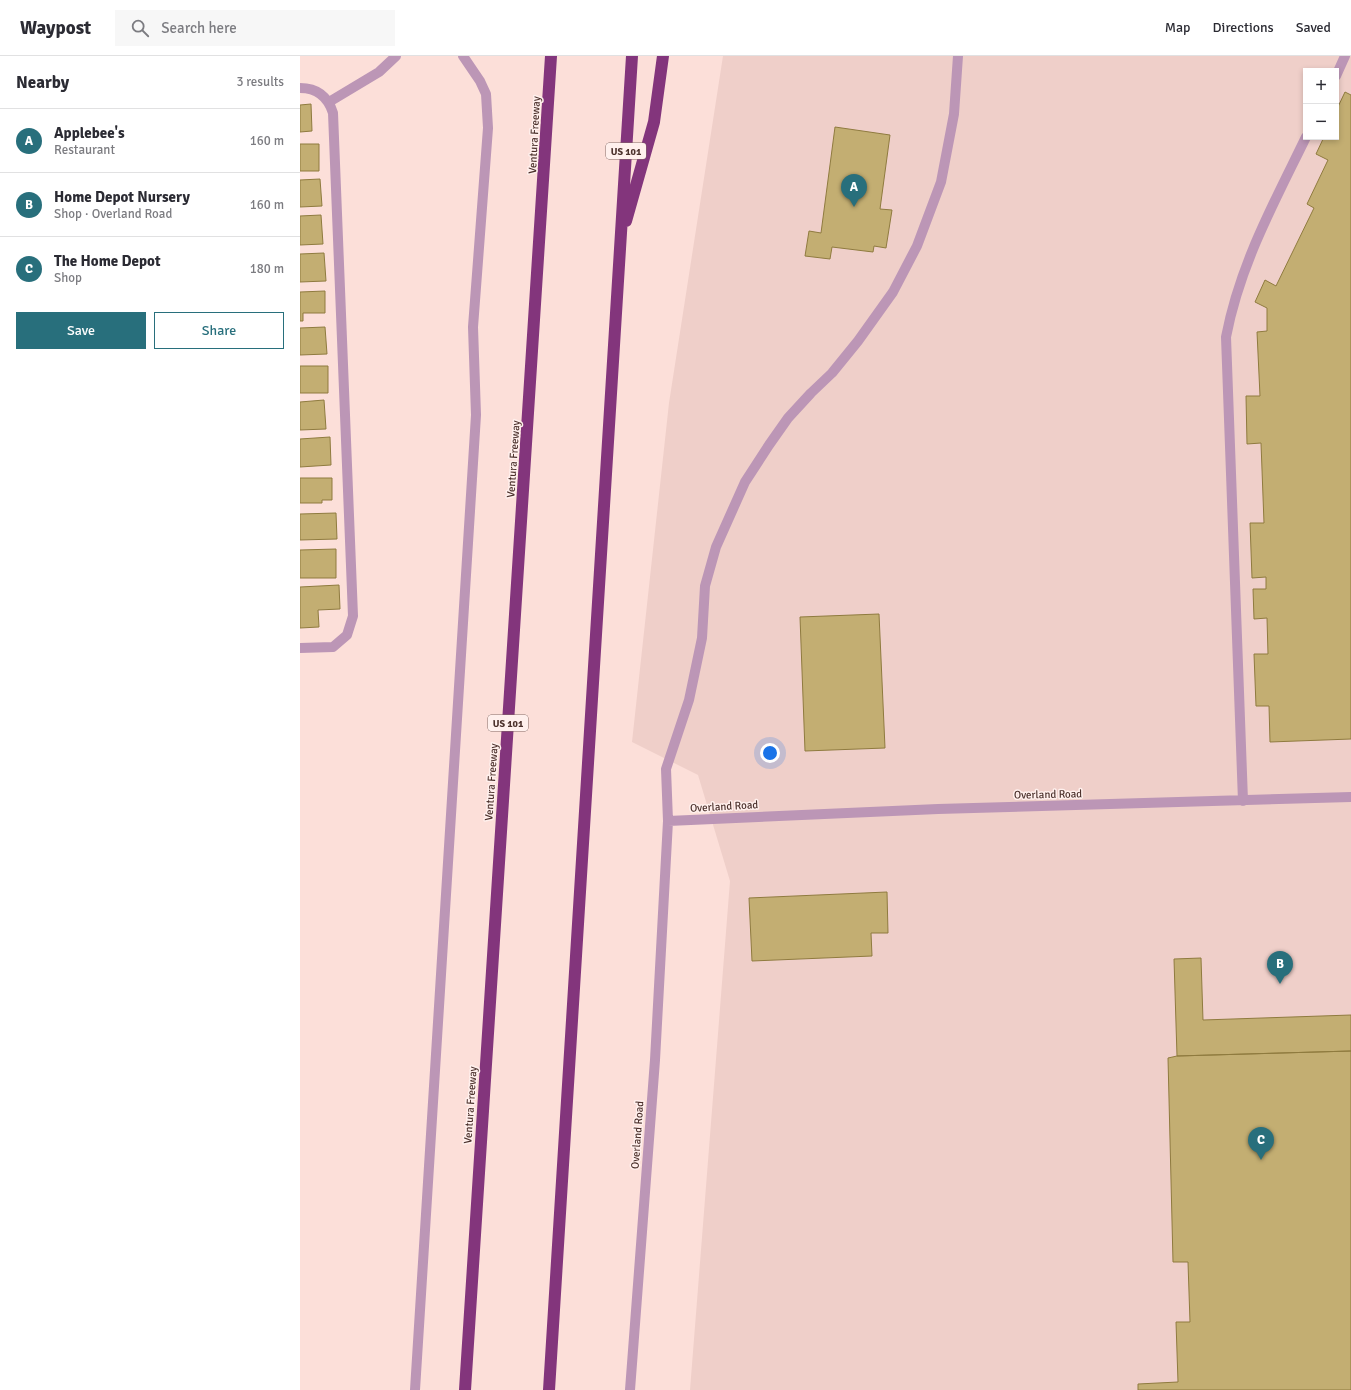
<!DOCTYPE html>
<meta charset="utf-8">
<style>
body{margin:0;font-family:Signika,sans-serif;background:#f7f7f7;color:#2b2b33}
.controls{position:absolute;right:12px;top:12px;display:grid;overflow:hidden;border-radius:0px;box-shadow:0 2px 6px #0003}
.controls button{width:36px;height:36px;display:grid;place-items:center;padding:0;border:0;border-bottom:1px solid #e1e1e2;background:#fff;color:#2b2b33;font:20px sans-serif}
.you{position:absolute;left:470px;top:697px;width:14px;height:14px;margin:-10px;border:3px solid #fff;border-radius:50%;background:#1a73e8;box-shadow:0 0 0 6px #1a73e833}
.badge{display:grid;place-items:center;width:26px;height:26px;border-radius:50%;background:#286f7c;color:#fff;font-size:13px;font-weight:700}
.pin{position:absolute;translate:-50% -33px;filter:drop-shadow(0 1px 2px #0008)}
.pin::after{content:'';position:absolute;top:21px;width:14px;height:12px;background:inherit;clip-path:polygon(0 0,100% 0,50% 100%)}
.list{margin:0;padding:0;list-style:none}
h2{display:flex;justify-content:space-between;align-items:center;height:52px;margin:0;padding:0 16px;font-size:17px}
h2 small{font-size:13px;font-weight:400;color:#7c7c81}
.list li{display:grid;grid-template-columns:26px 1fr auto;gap:12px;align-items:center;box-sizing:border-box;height:64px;padding:0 16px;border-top:1px solid #e1e1e2}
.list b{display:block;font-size:15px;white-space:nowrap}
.list p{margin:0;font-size:13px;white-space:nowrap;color:#7c7c81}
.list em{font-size:13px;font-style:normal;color:#7c7c81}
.actions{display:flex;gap:8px;padding:12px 16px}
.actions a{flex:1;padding:9px 0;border:1px solid #286f7c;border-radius:0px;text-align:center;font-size:14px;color:#286f7c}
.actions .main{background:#286f7c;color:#fff}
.icon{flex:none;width:22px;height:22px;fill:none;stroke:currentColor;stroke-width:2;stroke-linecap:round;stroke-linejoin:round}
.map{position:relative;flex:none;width:1051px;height:1334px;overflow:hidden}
header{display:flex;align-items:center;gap:24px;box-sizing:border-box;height:56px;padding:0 20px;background:#fff;border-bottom:1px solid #e1e1e2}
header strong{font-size:19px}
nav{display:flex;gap:22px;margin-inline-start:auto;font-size:14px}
.search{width:280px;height:36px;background:#f7f7f7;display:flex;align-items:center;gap:10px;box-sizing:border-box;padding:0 14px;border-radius:0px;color:#7c7c81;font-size:15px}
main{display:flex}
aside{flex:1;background:#fff}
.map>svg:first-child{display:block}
.built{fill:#efcfc9;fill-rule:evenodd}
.building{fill:#c3ae72;stroke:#8f7b3f}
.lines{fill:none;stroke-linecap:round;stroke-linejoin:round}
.minor{stroke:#bc96b6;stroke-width:10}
.highway{stroke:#83357c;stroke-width:12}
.labels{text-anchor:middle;stroke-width:3;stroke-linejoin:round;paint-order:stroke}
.shield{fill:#fff0ed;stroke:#826a66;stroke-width:1}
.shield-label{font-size:10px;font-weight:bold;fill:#4c312c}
.street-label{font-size:11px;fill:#4c312c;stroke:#fff0ed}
</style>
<header>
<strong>Waypost</strong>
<div class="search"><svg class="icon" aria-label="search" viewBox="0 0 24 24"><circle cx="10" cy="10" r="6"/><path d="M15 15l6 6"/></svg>Search here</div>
<nav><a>Map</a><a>Directions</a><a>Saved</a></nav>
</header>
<main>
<aside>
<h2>Nearby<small>3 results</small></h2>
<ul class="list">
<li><span class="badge">A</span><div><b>Applebee's</b><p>Restaurant</p></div><em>160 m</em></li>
<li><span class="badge">B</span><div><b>Home Depot Nursery</b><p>Shop · Overland Road</p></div><em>160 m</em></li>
<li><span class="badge">C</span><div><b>The Home Depot</b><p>Shop</p></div><em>180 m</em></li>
</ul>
<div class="actions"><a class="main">Save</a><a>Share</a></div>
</aside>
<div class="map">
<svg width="1051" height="1334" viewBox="0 0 1051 1334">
<rect width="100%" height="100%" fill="#fcdfd9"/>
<path class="built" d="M 423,0 L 1051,0 L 1051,1334 L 390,1334 L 430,825 L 398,719 L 332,686 L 369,347 ZM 1006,15 L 1036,15 L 1036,81 L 1006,81 Z"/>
<path class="building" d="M 1045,36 L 1051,39 L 1051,683 L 970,686 L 969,650 L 956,650 L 954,598 L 968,598 L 967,562 L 954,563 L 953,533 L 966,533 L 966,521 L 952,522 L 950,467 L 964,467 L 961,387 L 947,388 L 946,340 L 960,340 L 957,276 L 967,275 L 967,252 L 955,246 L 965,224 L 976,230 L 1014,152 L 1007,148 L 1028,104 L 1016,98 L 1024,81 L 1036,81 L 1036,55 Z
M 11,48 L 12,75 L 0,76 L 0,49 Z
M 535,71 L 590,79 L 580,153 L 592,154 L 586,192 L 574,190 L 573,196 L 532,191 L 530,203 L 505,200 L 509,175 L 521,177 Z
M 0,88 L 19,88 L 19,115 L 0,115 Z
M 20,123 L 22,150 L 0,151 L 0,124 Z
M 21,159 L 23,188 L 0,189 L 0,160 Z
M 24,197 L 26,225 L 0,226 L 0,198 Z
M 25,235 L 25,257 L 3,257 L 3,265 L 0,265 L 0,236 Z
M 25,271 L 27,298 L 0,299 L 0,272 Z
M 0,310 L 28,310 L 28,337 L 0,337 Z
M 24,344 L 26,373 L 0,374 L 0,346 Z
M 30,381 L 31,409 L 0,411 L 0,383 Z
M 0,422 L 32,422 L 32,444 L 22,444 L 22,447 L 0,447 Z
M 36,457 L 37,483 L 0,484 L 0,458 Z
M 36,493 L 36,522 L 0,522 L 0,494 Z
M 39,529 L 40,553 L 18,554 L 19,571 L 0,572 L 0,531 Z
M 579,558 L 585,692 L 505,695 L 500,561 Z
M 587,836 L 588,877 L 571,877 L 572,900 L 452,905 L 449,842 Z
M 901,902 L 903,964 L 1051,959 L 1051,995 L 877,1000 L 874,903 Z
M 1051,995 L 1051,1334 L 838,1334 L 838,1328 L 878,1326 L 876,1266 L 890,1266 L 888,1206 L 873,1206 L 868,1002 L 877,1000 Z"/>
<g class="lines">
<path class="minor" d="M 1036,20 L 1045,0
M 0,32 C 17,32 28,41 33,57 L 53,560 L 47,579 L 33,591 L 0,592
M 29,46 L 79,16 L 96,0
M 943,745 L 926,281 C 940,208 974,147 1006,81
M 368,765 L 366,713 L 389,644 L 402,582 L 405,530 L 416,491 L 445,426 L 469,389 L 488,362 L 511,337 L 532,317 L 558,285 L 593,236 L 617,190 L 641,126 L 654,58 L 658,0
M 115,1334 L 176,359 L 173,271 L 188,72 L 186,38 L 180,25 L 163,0
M 330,1334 L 355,1004 L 368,765 L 638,753 L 1051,741"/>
<path class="highway" d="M 326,165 L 354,66 L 363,0
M 165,1334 L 251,0
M 249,1334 L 332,0"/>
</g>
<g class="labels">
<g class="shield">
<rect x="306" y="87" width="40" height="16" rx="3"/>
<rect x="188" y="659" width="40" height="16" rx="3"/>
</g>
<g class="shield-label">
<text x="326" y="99">US 101</text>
<text x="208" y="671">US 101</text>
</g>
<g class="street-label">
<text transform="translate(234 79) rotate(-87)" y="4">Ventura Freeway</text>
<text transform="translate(213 403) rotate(-86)" y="4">Ventura Freeway</text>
<text transform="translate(191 726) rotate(-86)" y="4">Ventura Freeway</text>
<text transform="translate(748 738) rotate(-1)" y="4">Overland Road</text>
<text transform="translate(424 750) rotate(-3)" y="4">Overland Road</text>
<text transform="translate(170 1049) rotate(-86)" y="4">Ventura Freeway</text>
<text transform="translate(337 1079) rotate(-86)" y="4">Overland Road</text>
</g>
</g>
</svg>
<div class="controls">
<button>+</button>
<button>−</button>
</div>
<div class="you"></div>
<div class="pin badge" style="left:554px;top:151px">A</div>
<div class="pin badge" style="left:980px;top:928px">B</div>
<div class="pin badge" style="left:961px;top:1104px">C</div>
</div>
</main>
